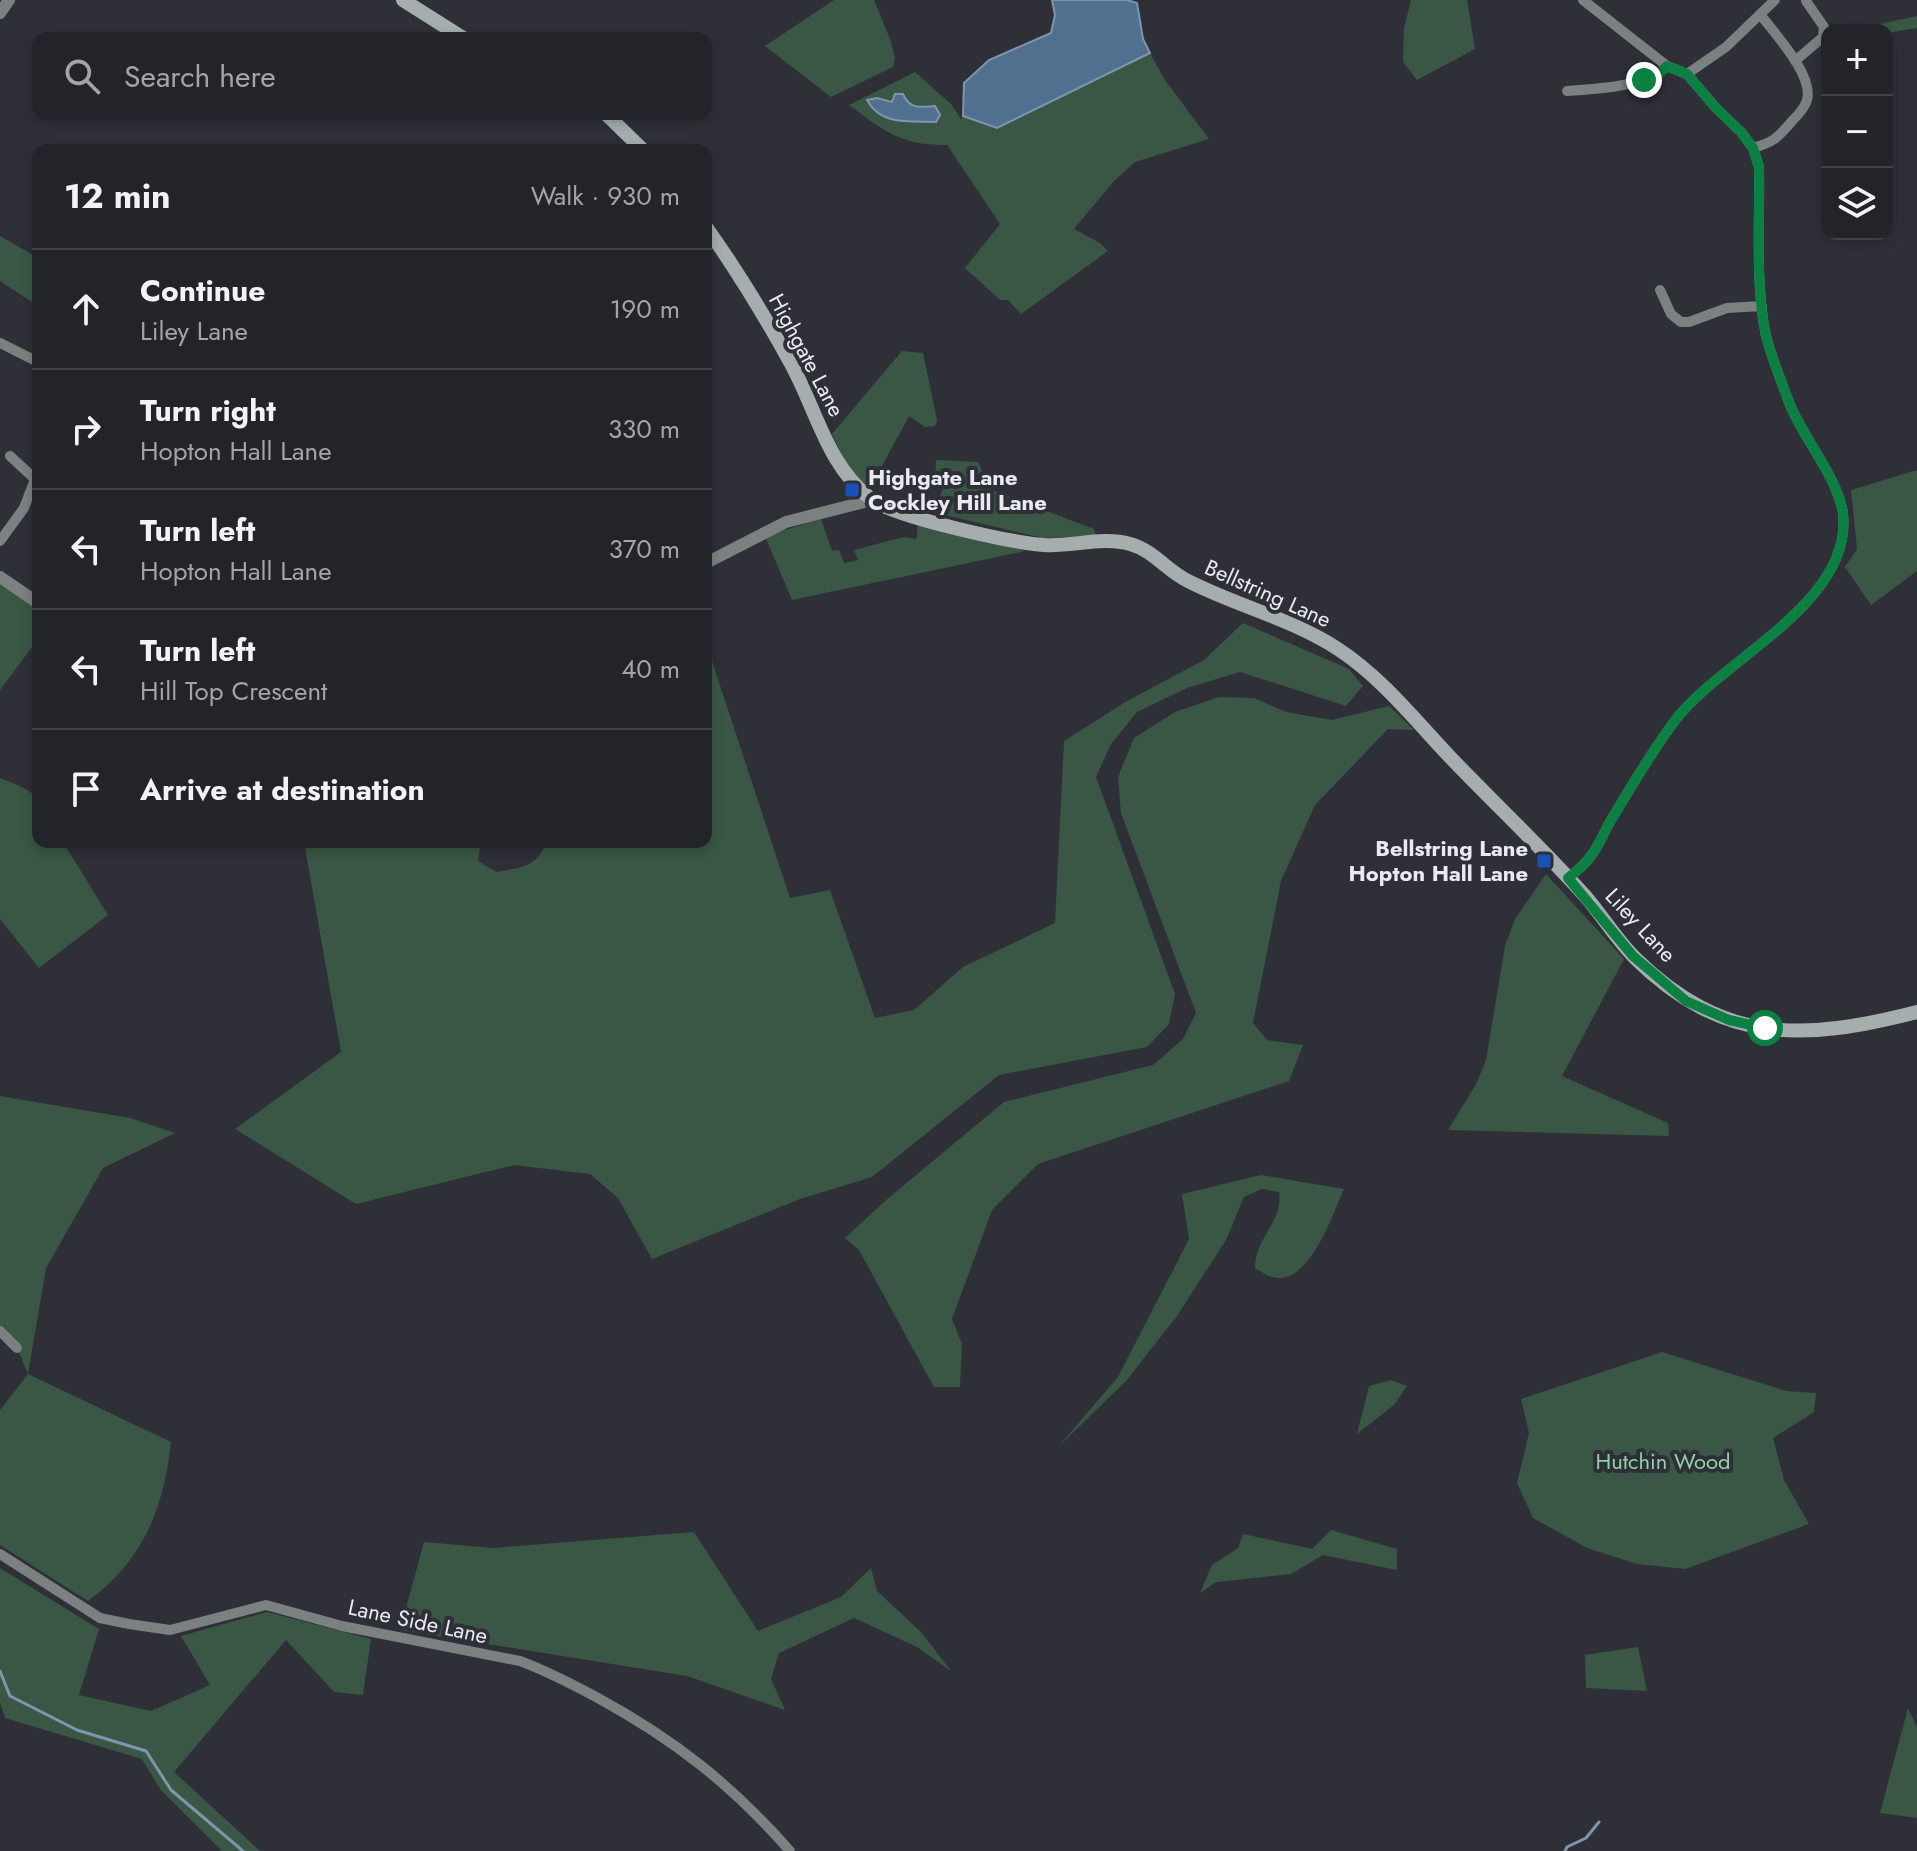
<!DOCTYPE html>
<meta charset="utf-8">
<style>
body{margin:0;font-family:Jost,sans-serif;background:#2f3035;color:#f1f3f6}
.controls{position:absolute;right:24px;top:24px;display:grid;overflow:hidden;border-radius:16px;box-shadow:0 4px 12px #0003}
.controls button{width:72px;height:72px;display:grid;place-items:center;padding:0;border:0;border-bottom:2px solid #404146;background:#232429;color:#f1f3f6;font:40px sans-serif}
.stop{position:absolute;width:24px;height:24px;margin:-18px;border:6px solid #0b8043;border-radius:50%;background:#fff}
.stop.end{background:#0b8043;border-color:#fff;box-shadow:0 2px 8px #0008}
.list{margin:0;padding:0;list-style:none}
h2{display:flex;justify-content:space-between;align-items:center;height:104px;margin:0;padding:0 32px;font-size:34px}
h2 small{font-size:26px;font-weight:400;color:#a3a4a8}
.list li{display:grid;grid-template-columns:52px 1fr auto;gap:24px;align-items:center;box-sizing:border-box;height:120px;padding:0 32px;border-top:2px solid #404146}
.list b{display:block;font-size:30px;white-space:nowrap}
.list p{margin:0;font-size:26px;white-space:nowrap;color:#a3a4a8}
.list em{font-size:26px;font-style:normal;color:#a3a4a8}
.icon{flex:none;width:44px;height:44px;fill:none;stroke:currentColor;stroke-width:2;stroke-linecap:round;stroke-linejoin:round}
.map{position:relative;flex:none;width:1917px;height:1851px;overflow:hidden}
.search{position:absolute;background:#232429;box-shadow:0 4px 12px #0003;left:32px;top:32px;width:680px;height:88px;display:flex;align-items:center;gap:20px;box-sizing:border-box;padding:0 28px;border-radius:16px;color:#a3a4a8;font-size:30px}
.panel{position:absolute;background:#232429;box-shadow:0 4px 12px #0003;left:32px;top:144px;width:680px;height:704px;border-radius:16px}
.map>svg:first-child{display:block}
.green{fill:#395744}
.water{fill:#517090;stroke:#7f95ad;stroke-width:2}
.lines{fill:none;stroke-linecap:round;stroke-linejoin:round}
.stream{stroke:#7f95ad;stroke-width:3}
.minor{stroke:#7b8081;stroke-width:10}
.tertiary{stroke:#7b8081;stroke-width:12}
.secondary{stroke:#a5adae;stroke-width:14}
.route{stroke:#0b8043;stroke-width:10}
.transit-dot{fill:#1a4fb4;stroke:#2f3037;stroke-width:3}
.labels{text-anchor:middle;stroke-width:8;stroke-linejoin:round;paint-order:stroke}
.street-label{font-size:22px;fill:#eaebf0;stroke:#2f3037}
.poi-label{font-size:22px;font-weight:bold;fill:#eaebf0;stroke:#2f3037;text-anchor:start}
.park-label{font-size:22px;fill:#8fd2a7;stroke:#2f3037}
</style>
<div class="map">
<svg width="1917" height="1851" viewBox="0 0 1917 1851">
<rect width="100%" height="100%" fill="#2f3037"/>
<path class="green" d="M 834,0 L 874,0 L 890,39 L 895,57 L 893,67 L 831,97 L 765,46 Z
M 1411,0 L 1467,0 L 1475,49 L 1417,80 L 1403,62 L 1404,28 Z
M 1917,16 L 1917,28 L 1887,33 L 1887,30 L 1871,30 L 1870,26 Z
M 1150,53 L 1165,80 L 1209,139 L 1135,162 L 1115,180 L 1074,229 L 1100,243 L 1108,251 L 1021,314 L 1008,300 L 1000,300 L 965,268 L 1000,224 L 947,145 C 902,146 884,131 849,105 L 915,72 L 951,104 L 961,119 L 963,116 L 998,128 Z
M 0,236 L 38,258 L 38,306 L 0,281 Z
M 902,351 L 923,353 L 937,420 L 935,426 L 925,427 L 909,416 L 869,490 L 847,467 L 832,434 Z
M 936,460 L 978,462 L 991,490 L 1094,529 L 1096,536 L 1043,538 L 932,512 L 946,483 L 935,478 Z
M 1917,470 L 1917,571 L 1871,605 L 1845,567 L 1857,549 L 1851,490 Z
M 821,519 L 832,551 L 839,550 L 844,563 L 858,560 L 854,550 L 904,537 L 917,539 L 917,521 L 1025,551 L 792,600 L 765,536 Z
M 0,584 L 38,609 L 38,639 L 0,690 Z
M 1243,623 L 1349,669 L 1363,686 L 1346,706 L 1240,672 L 1187,688 L 1137,712 L 1111,744 L 1096,777 L 1175,994 L 1169,1024 L 1147,1047 L 999,1075 L 872,1177 L 800,1199 L 652,1259 L 618,1198 L 590,1174 L 514,1165 L 356,1204 L 235,1129 L 341,1052 L 304,842 L 481,842 L 478,861 L 496,872 C 511,869 526,869 537,858 C 543,852 543,846 551,842 L 706,842 L 706,643 L 790,898 L 830,890 L 875,1018 L 914,1010 L 963,967 L 1055,923 L 1064,741 L 1127,701 L 1204,660 Z
M 1219,697 L 1254,698 L 1286,712 L 1332,720 L 1389,706 L 1414,730 L 1388,729 L 1315,805 L 1281,881 L 1253,1023 L 1267,1040 L 1303,1045 L 1289,1081 L 1038,1164 L 992,1210 L 952,1319 L 962,1344 L 960,1387 L 934,1387 L 859,1250 L 845,1238 L 885,1201 L 1004,1102 L 1153,1065 L 1183,1039 L 1196,1013 L 1121,813 L 1118,777 L 1134,738 L 1175,712 Z
M 0,778 C 46,796 38,795 38,842 L 63,842 L 108,915 L 39,968 L 0,919 Z
M 1546,874 L 1624,959 L 1562,1076 L 1668,1123 L 1669,1136 L 1448,1130 L 1476,1084 L 1486,1060 L 1505,946 L 1515,919 Z
M 0,1096 L 130,1118 L 175,1133 L 103,1168 L 46,1268 L 28,1374 L 171,1442 C 164,1508 143,1561 88,1601 L 0,1545 L 0,1410 L 28,1374 L 17,1348 L 0,1333 Z
M 1261,1175 L 1344,1189 C 1333,1213 1309,1288 1272,1277 C 1267,1276 1261,1271 1255,1268 C 1254,1240 1284,1220 1279,1192 L 1262,1189 L 1244,1197 L 1226,1240 L 1177,1316 L 1126,1381 L 1058,1447 L 1118,1377 L 1189,1239 L 1182,1194 Z
M 1662,1352 L 1786,1391 L 1816,1393 L 1814,1412 L 1773,1438 L 1784,1480 L 1809,1524 L 1685,1569 L 1637,1564 L 1587,1548 L 1533,1518 L 1517,1483 L 1529,1433 L 1521,1399 Z
M 1391,1380 L 1407,1386 L 1394,1405 L 1357,1434 L 1369,1386 Z
M 1331,1530 L 1397,1549 L 1397,1570 L 1323,1555 L 1291,1574 L 1216,1582 L 1200,1593 L 1212,1565 L 1238,1548 L 1243,1534 L 1312,1549 Z
M 694,1532 L 758,1631 L 841,1597 L 871,1568 L 877,1591 L 921,1632 L 951,1671 L 917,1647 L 854,1618 L 779,1653 L 771,1679 L 785,1710 L 687,1676 L 400,1630 L 424,1542 L 493,1548 Z
M 0,1568 L 99,1629 L 79,1695 L 151,1711 L 210,1685 L 181,1636 L 267,1612 L 371,1639 L 363,1695 L 334,1692 L 286,1640 L 174,1772 L 260,1851 L 222,1851 L 160,1789 L 142,1759 L 5,1718 L 0,1702 Z
M 1638,1647 L 1647,1691 L 1586,1688 L 1585,1655 Z
M 1908,1708 L 1917,1727 L 1917,1818 L 1880,1813 Z"/>
<path class="water" d="M 1052,0 L 1127,0 L 1137,3 L 1143,39 L 1150,53 L 997,128 L 963,116 L 964,83 L 989,60 L 1051,33 L 1055,15 Z
M 895,94 L 903,94 C 910,110 920,107 935,106 L 940,115 L 936,122 C 909,121 881,126 867,100 L 877,98 L 892,102 Z"/>
<g class="lines">
<path class="stream" d="M 0,1671 L 10,1696 L 77,1730 L 146,1751 L 171,1790 L 243,1851
M 1565,1851 L 1567,1847 L 1586,1838 L 1599,1822"/>
<path class="minor" d="M 1583,0 L 1667,66 L 1687,74
M 1795,61 L 1823,37 L 1824,27 L 1806,1
M 1687,74 L 1726,47 L 1775,0
M 1567,91 C 1594,89 1648,87 1667,66
M 1753,148 C 1775,142 1778,137 1793,120 C 1798,115 1805,107 1807,100 C 1814,75 1774,33 1760,14
M 1660,290 L 1671,314 L 1681,322 L 1689,322 L 1727,308 L 1762,306
M 0,343 L 38,362
M 0,541 L 24,508 L 35,479 L 10,456
M 1568,878 C 1576,871 1585,865 1590,857 C 1599,846 1604,832 1611,820 C 1632,786 1652,750 1677,718 C 1723,659 1853,602 1843,514 C 1839,480 1803,437 1790,405 C 1782,383 1772,359 1766,336 C 1755,285 1760,220 1759,167 L 1753,148 L 1741,132 L 1716,108 L 1687,74
M 0,1331 L 17,1348
M 0,1554 L 100,1618 L 129,1624 L 170,1630 L 266,1605 L 342,1626 L 520,1661 C 547,1671 572,1684 598,1698 C 675,1740 732,1785 790,1851"/>
<path class="tertiary" d="M 0,13 L 9,0
M 706,563 L 786,522 L 872,500
M 0,577 L 38,603"/>
<path class="secondary" d="M 403,0 L 463,38
M 606,114 L 643,150
M 706,227 C 736,269 764,315 789,360 C 816,407 826,465 871,499 C 894,517 1013,543 1044,545 C 1072,547 1102,536 1130,544 C 1153,550 1167,571 1188,581 C 1237,606 1292,619 1338,649 C 1381,677 1415,720 1450,757 C 1495,804 1543,849 1586,897 C 1603,917 1617,940 1635,958 C 1724,1045 1803,1041 1917,1012"/>
</g>
<g class="lines">
<path class="route" d="M 1644,80 L 1658,75 L 1667,66 L 1687,74 L 1716,108 L 1741,132 L 1753,148 L 1759,167 C 1760,219 1755,286 1766,336 C 1772,359 1782,383 1790,405 C 1803,437 1839,480 1843,514 C 1853,602 1723,659 1677,718 C 1652,750 1632,786 1611,820 C 1604,832 1599,846 1590,857 C 1585,865 1576,871 1568,878 L 1633,956 L 1686,1001 L 1729,1020 L 1765,1028"/>
</g>
<g class="transit-dot">
<rect x="844" y="482" width="16" height="16" rx="4"/>
<rect x="1536" y="853" width="16" height="16" rx="4"/>
</g>
<g class="labels">
<g class="street-label">
<text transform="translate(807 355) rotate(62)" y="8">Highgate Lane</text>
<text transform="translate(1268 593) rotate(24)" y="8">Bellstring Lane</text>
<text transform="translate(1641 925) rotate(47)" y="8">Liley Lane</text>
<text transform="translate(418 1621) rotate(12)" y="8">Lane Side Lane</text>
</g>
<g class="poi-label">
<text x="868" y="485">Highgate Lane<tspan x="868" dy="25">Cockley Hill Lane</tspan></text>
<text x="1528" y="856" text-anchor="end">Bellstring Lane<tspan x="1528" dy="25">Hopton Hall Lane</tspan></text>
</g>
<g class="park-label">
<text x="1663" y="1469">Hutchin Wood</text>
</g>
</g>
</svg>
<div class="controls">
<button>+</button>
<button>−</button>
<button><svg class="icon" aria-label="layers" viewBox="0 0 24 24"><path d="M12 4l9 5-9 5-9-5zM3 14l9 5 9-5"/></svg></button>
</div>
<div class="stop" style="left:1765px;top:1028px"></div>
<div class="stop end" style="left:1644px;top:80px"></div>
<div class="search"><svg class="icon" aria-label="search" viewBox="0 0 24 24"><circle cx="10" cy="10" r="6"/><path d="M15 15l6 6"/></svg>Search here</div>
<section class="panel">
<h2>12 min<small>Walk · 930 m</small></h2>
<ul class="list">
<li><svg class="icon" aria-label="ahead" viewBox="0 0 24 24"><path d="M12 20V5M6 11l6-6 6 6"/></svg><div><b>Continue</b><p>Liley Lane</p></div><em>190 m</em></li>
<li><svg class="icon" aria-label="right" viewBox="0 0 24 24"><path d="M7 20v-9h11M14 6l5 5-5 5"/></svg><div><b>Turn right</b><p>Hopton Hall Lane</p></div><em>330 m</em></li>
<li><svg class="icon" aria-label="left" viewBox="0 0 24 24"><path d="M17 20v-9H6M10 6l-5 5 5 5"/></svg><div><b>Turn left</b><p>Hopton Hall Lane</p></div><em>370 m</em></li>
<li><svg class="icon" aria-label="left" viewBox="0 0 24 24"><path d="M17 20v-9H6M10 6l-5 5 5 5"/></svg><div><b>Turn left</b><p>Hill Top Crescent</p></div><em>40 m</em></li>
<li><svg class="icon" aria-label="arrive" viewBox="0 0 24 24"><path d="M6 21V4h12l-3 4 3 4H6"/></svg><div><b>Arrive at destination</b></div></li>
</ul>
</section>
</div>
